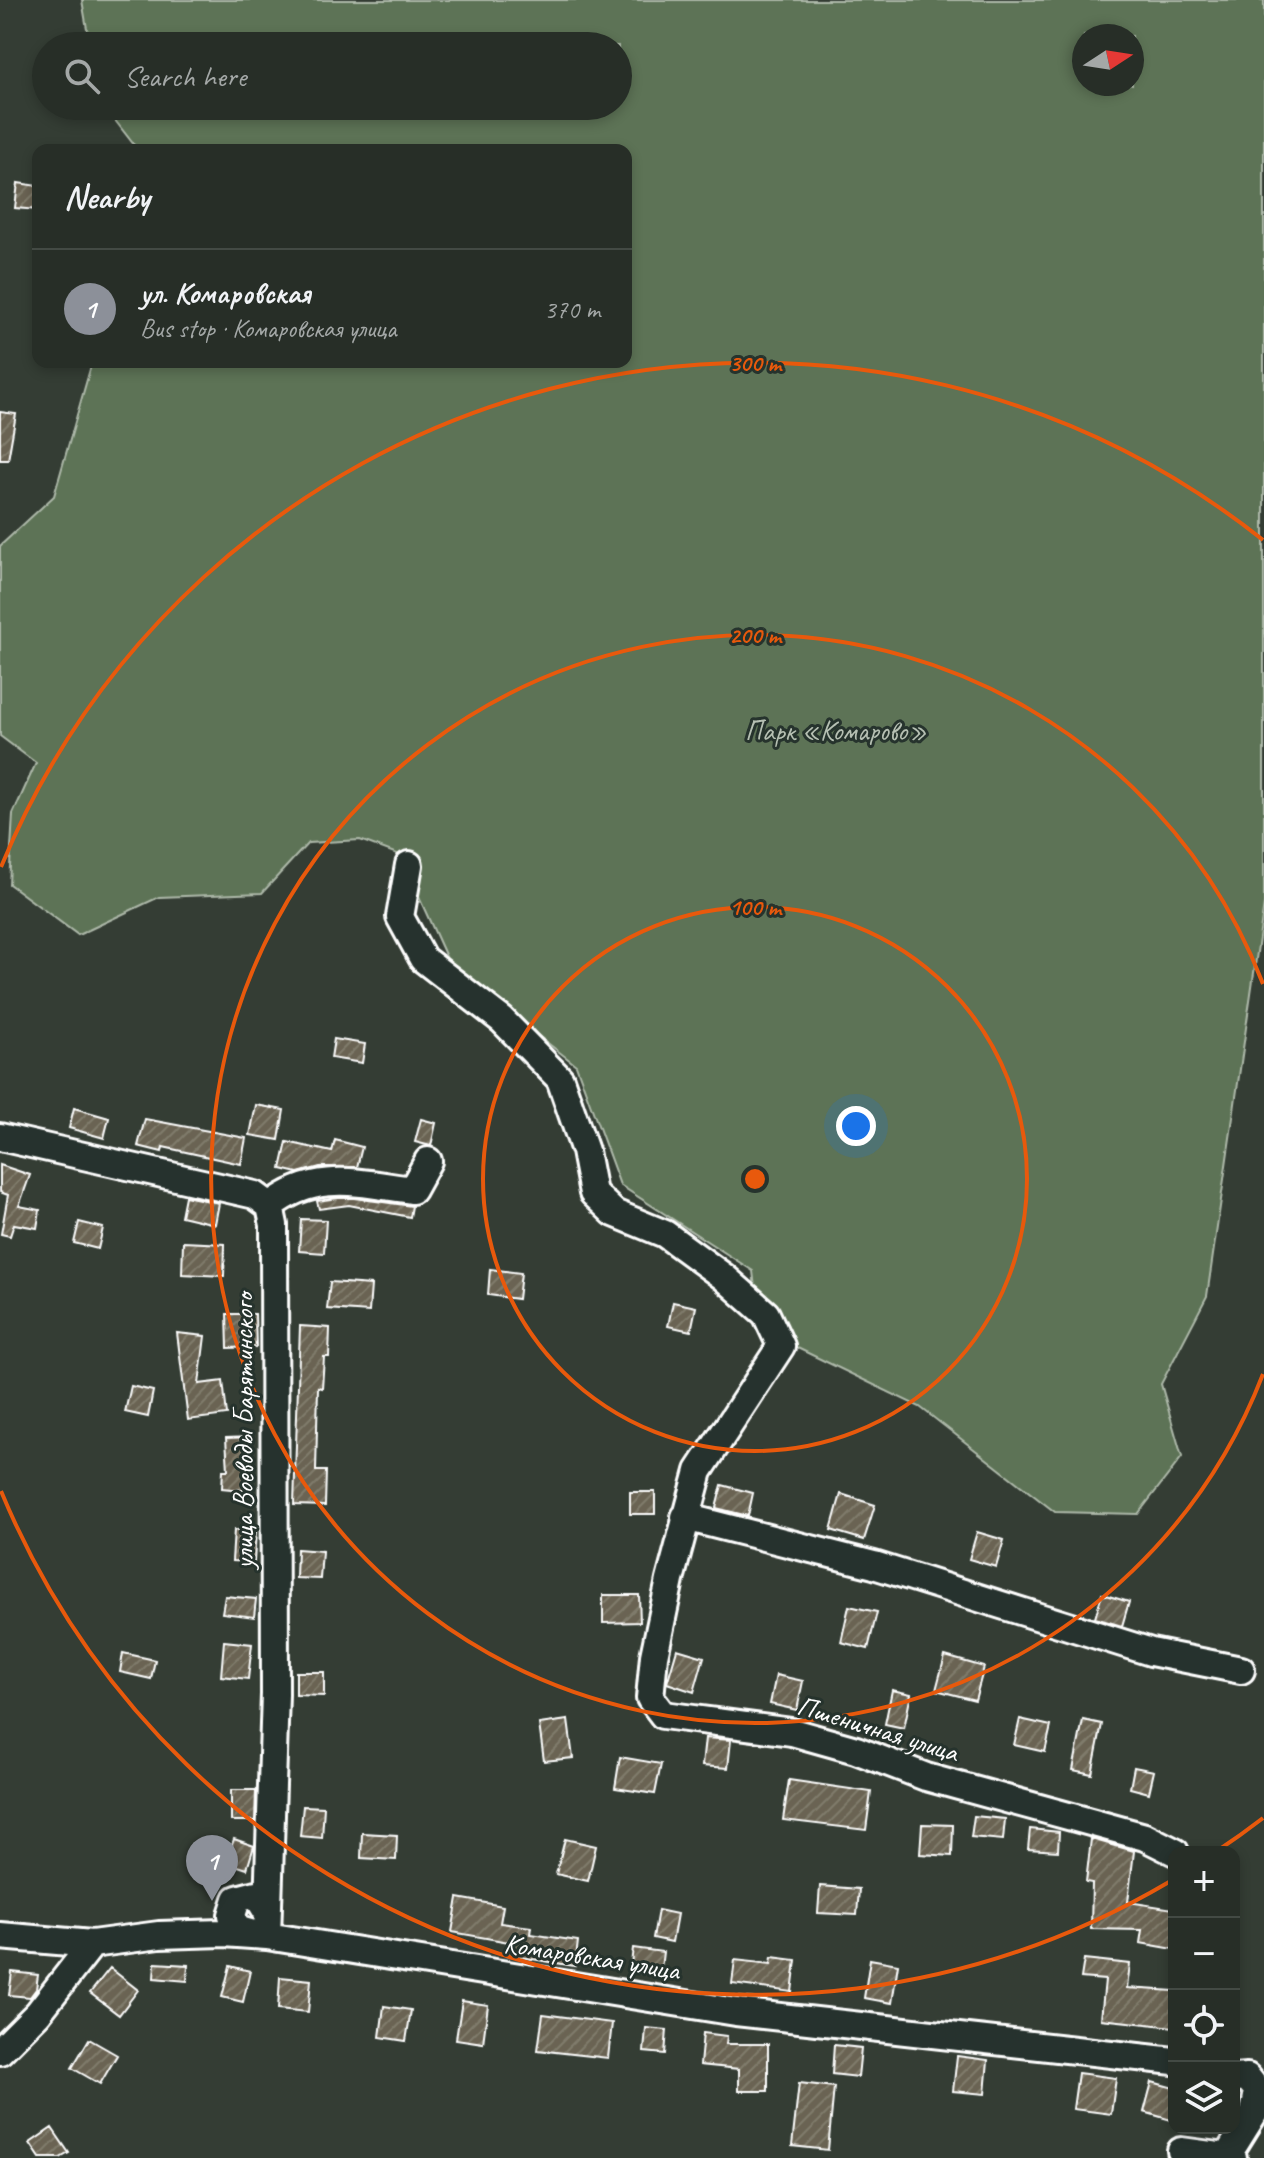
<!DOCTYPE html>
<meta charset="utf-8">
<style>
body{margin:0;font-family:Caveat,sans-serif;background:#333a33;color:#f1f3f6}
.controls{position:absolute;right:24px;bottom:24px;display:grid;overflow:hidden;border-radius:16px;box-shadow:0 4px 12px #0003}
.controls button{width:72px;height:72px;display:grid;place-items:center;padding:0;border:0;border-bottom:2px solid #434a44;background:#272e27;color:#f1f3f6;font:40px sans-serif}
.compass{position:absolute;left:1072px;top:24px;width:72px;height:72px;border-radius:50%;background:#272e27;box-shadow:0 4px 12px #0003;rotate:78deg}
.you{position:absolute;left:856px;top:1126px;width:28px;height:28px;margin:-20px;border:6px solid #fff;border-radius:50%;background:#1a73e8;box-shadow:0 0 0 12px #1a73e833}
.badge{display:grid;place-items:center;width:52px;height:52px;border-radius:50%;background:#8c9099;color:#fff;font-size:26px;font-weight:700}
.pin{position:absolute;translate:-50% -66px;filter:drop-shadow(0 2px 4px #0008)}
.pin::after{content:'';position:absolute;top:42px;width:28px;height:24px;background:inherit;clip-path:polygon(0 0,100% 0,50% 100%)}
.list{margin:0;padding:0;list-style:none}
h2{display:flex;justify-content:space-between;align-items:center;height:104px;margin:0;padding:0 32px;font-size:34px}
h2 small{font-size:26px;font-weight:400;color:#a4a8a7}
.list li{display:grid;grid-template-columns:52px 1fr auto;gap:24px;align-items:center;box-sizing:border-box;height:120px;padding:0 32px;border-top:2px solid #434a44}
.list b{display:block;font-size:30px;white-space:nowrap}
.list p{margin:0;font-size:26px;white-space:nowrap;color:#a4a8a7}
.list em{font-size:26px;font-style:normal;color:#a4a8a7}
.icon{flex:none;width:44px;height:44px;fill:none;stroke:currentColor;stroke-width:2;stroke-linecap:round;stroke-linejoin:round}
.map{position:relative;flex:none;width:1264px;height:2158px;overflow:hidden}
.search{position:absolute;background:#272e27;box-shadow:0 4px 12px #0003;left:32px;top:32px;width:600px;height:88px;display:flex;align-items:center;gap:20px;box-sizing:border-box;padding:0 28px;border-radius:44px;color:#a4a8a7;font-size:30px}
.panel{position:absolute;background:#272e27;box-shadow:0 4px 12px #0003;left:32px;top:144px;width:600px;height:224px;border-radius:16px}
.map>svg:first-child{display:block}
.green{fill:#5d7356;stroke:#aeb9aa;stroke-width:2;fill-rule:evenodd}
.building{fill:url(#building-hatch);stroke:#fff;stroke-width:2}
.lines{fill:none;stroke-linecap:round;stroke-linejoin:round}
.minor-casing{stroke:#fff;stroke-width:32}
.minor{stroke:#26332d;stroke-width:26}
.ring{fill:none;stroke:#e8590c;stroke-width:4}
.labels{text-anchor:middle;stroke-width:6;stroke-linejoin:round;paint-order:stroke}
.park-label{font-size:28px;fill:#b6c0b3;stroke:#26332d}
.street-label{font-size:28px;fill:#fff;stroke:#26332d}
.centre{fill:#e8590c;stroke:#26332d;stroke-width:4}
.ring-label{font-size:24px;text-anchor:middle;font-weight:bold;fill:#e8590c;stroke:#26332d;stroke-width:6;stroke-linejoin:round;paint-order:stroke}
</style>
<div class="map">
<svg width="1264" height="2158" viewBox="0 0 1264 2158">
<defs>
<pattern id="building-hatch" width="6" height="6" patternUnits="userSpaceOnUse" patternTransform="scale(2)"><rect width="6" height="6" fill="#6a6452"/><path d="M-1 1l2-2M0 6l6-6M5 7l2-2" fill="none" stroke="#807b6c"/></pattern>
</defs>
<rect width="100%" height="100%" fill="#343d34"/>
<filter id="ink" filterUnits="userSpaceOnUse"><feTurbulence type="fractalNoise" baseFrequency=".0125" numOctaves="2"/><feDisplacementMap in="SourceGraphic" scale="16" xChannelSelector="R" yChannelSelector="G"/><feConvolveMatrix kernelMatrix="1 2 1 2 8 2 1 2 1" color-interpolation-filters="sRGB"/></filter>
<g filter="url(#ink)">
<path class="green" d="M 82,0 L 1264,0 L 1264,904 L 1207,1296 L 1161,1384 L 1182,1457 L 1138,1514 L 1055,1512 L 920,1407 L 760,1330 L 753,1271 L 620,1185 L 576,1065 L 451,968 L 400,855 L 360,840 L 308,843 L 262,893 L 159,897 L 78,935 L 9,884 L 13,814 L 36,763 L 0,736 L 0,546 L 54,496 L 92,362 L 626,362 L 626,150 L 138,150 L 104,106 L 618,106 L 618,46 L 90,46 ZM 1084,36 L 1132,36 L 1132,84 L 1084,84 Z"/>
<path class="building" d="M 18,183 L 38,186 L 38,210 L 15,208 Z
M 0,412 L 16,414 L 8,460 L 0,460 Z
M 334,1039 L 365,1044 L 362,1063 L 331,1058 Z
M 256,1105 L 284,1110 L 279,1140 L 250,1135 Z
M 74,1108 L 109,1118 L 104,1138 L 69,1128 Z
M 145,1119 L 246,1138 L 241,1164 L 163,1147 L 162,1152 L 138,1146 Z
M 421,1119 L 436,1123 L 431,1146 L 415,1142 Z
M 335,1140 L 362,1147 L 357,1167 L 320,1167 L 298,1173 L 281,1169 L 287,1142 L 332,1152 Z
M 0,1165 L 30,1175 L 19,1206 L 40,1210 L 37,1228 L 14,1224 L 10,1236 L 1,1234 L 8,1195 L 0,1192 Z
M 185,1196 L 219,1203 L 215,1224 L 181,1216 Z
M 338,1198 L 354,1198 L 412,1206 L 410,1217 L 349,1205 L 319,1209 L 317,1201 Z
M 301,1219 L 326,1220 L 324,1253 L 299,1251 Z
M 79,1222 L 103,1228 L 98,1249 L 74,1243 Z
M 183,1242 L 225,1244 L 224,1276 L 182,1274 Z
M 490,1269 L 521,1273 L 518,1299 L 488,1295 Z
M 330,1282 L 371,1285 L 369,1312 L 327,1309 Z
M 673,1302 L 696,1307 L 691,1331 L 668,1326 Z
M 227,1314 L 255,1314 L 256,1347 L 228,1348 Z
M 300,1326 L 330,1328 L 329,1357 L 324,1357 L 322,1388 L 318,1387 L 316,1471 L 326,1471 L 325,1506 L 294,1505 Z
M 177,1333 L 205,1336 L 199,1384 L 223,1381 L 227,1415 L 188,1420 Z
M 131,1386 L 153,1391 L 148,1417 L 125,1412 Z
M 252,1437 L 251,1491 L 222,1488 L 223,1470 L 228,1470 L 226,1438 Z
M 722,1485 L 753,1493 L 748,1516 L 716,1508 Z
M 630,1492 L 655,1492 L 655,1514 L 630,1514 Z
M 841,1494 L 875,1505 L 864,1540 L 831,1530 Z
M 234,1530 L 256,1531 L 254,1562 L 232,1561 Z
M 977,1532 L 1004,1540 L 996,1567 L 969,1559 Z
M 297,1549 L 322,1551 L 320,1579 L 296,1578 Z
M 1102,1594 L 1129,1602 L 1122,1626 L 1095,1618 Z
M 603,1595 L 639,1595 L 640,1622 L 603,1623 Z
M 225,1596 L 256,1599 L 254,1617 L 222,1613 Z
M 849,1606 L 877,1612 L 868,1649 L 841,1642 Z
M 224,1641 L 252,1644 L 248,1679 L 221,1676 Z
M 677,1649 L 704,1657 L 694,1692 L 667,1683 Z
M 123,1653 L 155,1660 L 151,1679 L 120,1672 Z
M 945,1656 L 984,1667 L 975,1700 L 936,1690 Z
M 296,1672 L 324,1672 L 324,1696 L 296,1695 Z
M 776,1675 L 803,1681 L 797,1710 L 770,1704 Z
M 892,1690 L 911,1694 L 904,1728 L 885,1724 Z
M 1020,1719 L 1051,1726 L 1045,1752 L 1014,1745 Z
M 568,1720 L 573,1758 L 544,1761 L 539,1724 Z
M 1083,1720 L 1102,1724 L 1092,1774 L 1073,1770 Z
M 705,1738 L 731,1740 L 728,1768 L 702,1766 Z
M 620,1757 L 661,1764 L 655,1794 L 615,1788 Z
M 1134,1767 L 1154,1771 L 1149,1793 L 1130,1788 Z
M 789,1780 L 871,1792 L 866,1830 L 783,1820 Z
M 231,1790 L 256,1790 L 255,1821 L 231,1821 Z
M 303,1806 L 324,1807 L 322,1838 L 300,1836 Z
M 974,1816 L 1005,1819 L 1003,1840 L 971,1837 Z
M 922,1824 L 953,1825 L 952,1856 L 920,1854 Z
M 1030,1829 L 1059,1832 L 1058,1851 L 1028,1849 Z
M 362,1833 L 397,1835 L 396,1860 L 361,1858 Z
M 234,1839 L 254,1846 L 247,1869 L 226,1862 Z
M 565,1839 L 596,1846 L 588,1881 L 556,1874 Z
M 1091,1839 L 1134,1851 L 1128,1902 L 1174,1909 L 1174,1949 L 1140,1943 L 1142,1930 L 1091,1929 L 1092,1883 L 1086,1882 Z
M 820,1886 L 859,1889 L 857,1915 L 818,1913 Z
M 458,1898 L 503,1906 L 500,1923 L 532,1927 L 531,1934 L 578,1941 L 575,1966 L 507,1955 L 509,1942 L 452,1932 Z
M 658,1910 L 677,1914 L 672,1942 L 653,1938 Z
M 633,1948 L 663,1952 L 660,1976 L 630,1972 Z
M 772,1957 L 796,1960 L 792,1992 L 732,1984 L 735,1960 L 771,1964 Z
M 870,1959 L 898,1964 L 892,2003 L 864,1998 Z
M 1084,1959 L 1130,1964 L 1127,1988 L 1174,1991 L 1174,2027 L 1101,2019 L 1105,1980 L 1081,1978 Z
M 155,1963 L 188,1965 L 187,1981 L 154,1978 Z
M 230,1966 L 250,1971 L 243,2002 L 222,1997 Z
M 110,1968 L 138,1990 L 119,2015 L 90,1993 Z
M 12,1972 L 38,1975 L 36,1989 L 30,1997 L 9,1995 Z
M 280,1977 L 311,1980 L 308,2012 L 278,2009 Z
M 462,2001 L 488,2005 L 483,2043 L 456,2039 Z
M 384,2006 L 411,2010 L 406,2041 L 380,2037 Z
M 543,2014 L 612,2023 L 608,2058 L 538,2050 Z
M 646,2028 L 667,2030 L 665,2054 L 644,2052 Z
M 703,2033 L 727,2036 L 726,2044 L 768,2044 L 768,2091 L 739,2091 L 739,2069 L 700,2065 Z
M 89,2039 L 117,2055 L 100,2084 L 72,2068 Z
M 834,2045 L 861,2048 L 858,2077 L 832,2074 Z
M 957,2056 L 988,2060 L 985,2094 L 953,2091 Z
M 1078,2073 L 1116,2078 L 1111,2114 L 1073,2109 Z
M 1152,2082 L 1174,2088 L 1171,2120 L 1144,2112 Z
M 799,2083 L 834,2087 L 828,2150 L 792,2146 Z
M 52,2128 L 69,2153 L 60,2158 L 40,2158 L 30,2143 Z"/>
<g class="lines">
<g class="minor-casing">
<path id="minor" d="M 409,865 L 400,917 L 423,959 L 502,1020 L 560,1079 L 585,1151 L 593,1193 L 614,1213 L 665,1234 L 724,1277 L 766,1314 L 781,1346 L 699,1471 L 670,1580 L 654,1656 L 650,1698 L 663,1715 L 792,1732 L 856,1750 L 926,1777 L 1145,1837 L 1175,1852
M 0,1137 L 255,1195 L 270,1206 L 274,1225 L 275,1694 L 267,1936
M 270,1206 C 316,1170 358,1183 412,1190 L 428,1161
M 685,1517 L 874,1565 L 1151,1652 L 1241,1670
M 257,1935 L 236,1929 L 232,1915 L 237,1899 L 256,1894 L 267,1912
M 0,1936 L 92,1944 L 159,1935 L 223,1933 L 267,1936 L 736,2012 L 1174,2061
M 0,2051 L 38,2013 L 92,1944
M 1181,2151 L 1233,2158
M 1226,2158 L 1254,2113 L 1258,2091 L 1247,2077 L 1234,2078"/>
</g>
<use href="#minor" class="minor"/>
</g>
</g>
<g class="ring">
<circle cx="755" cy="1179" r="272"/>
<path d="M1263 1374A544 544 0 1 1 1263 984"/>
<path d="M1263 1818A816 816 0 0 1 1217 1851M1169 1882A816 816 0 0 1 1 1491M1 867A816 816 0 0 1 1263 540"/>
</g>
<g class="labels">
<g class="park-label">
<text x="836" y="740">Парк «Комарово»</text>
</g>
<g class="street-label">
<text transform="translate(243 1431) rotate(-90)" y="10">улица Воеводы Барятинского</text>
<text transform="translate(878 1728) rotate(17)" y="10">Пшеничная улица</text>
<text transform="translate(592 1956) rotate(9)" y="10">Комаровская улица</text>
</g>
</g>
<circle cx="755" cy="1179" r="12" class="centre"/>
<g class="ring-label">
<text x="755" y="371">300 m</text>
<text x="755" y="643">200 m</text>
<text x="755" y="915">100 m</text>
</g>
</svg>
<div class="controls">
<button>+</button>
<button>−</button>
<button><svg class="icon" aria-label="locate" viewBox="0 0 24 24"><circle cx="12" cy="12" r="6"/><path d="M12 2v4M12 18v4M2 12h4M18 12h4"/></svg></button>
<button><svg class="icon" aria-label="layers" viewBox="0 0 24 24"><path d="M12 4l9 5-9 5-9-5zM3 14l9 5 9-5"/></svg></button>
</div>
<svg class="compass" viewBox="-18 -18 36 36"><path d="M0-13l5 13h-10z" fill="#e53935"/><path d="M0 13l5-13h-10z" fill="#a4a8a7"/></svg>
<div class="you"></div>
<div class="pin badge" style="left:212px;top:1901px">1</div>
<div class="search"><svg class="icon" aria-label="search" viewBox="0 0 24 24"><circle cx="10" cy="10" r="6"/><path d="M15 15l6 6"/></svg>Search here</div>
<section class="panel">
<h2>Nearby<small></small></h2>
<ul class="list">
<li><span class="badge">1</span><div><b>ул. Комаровская</b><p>Bus stop · Комаровская улица</p></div><em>370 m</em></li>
</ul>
</section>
</div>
